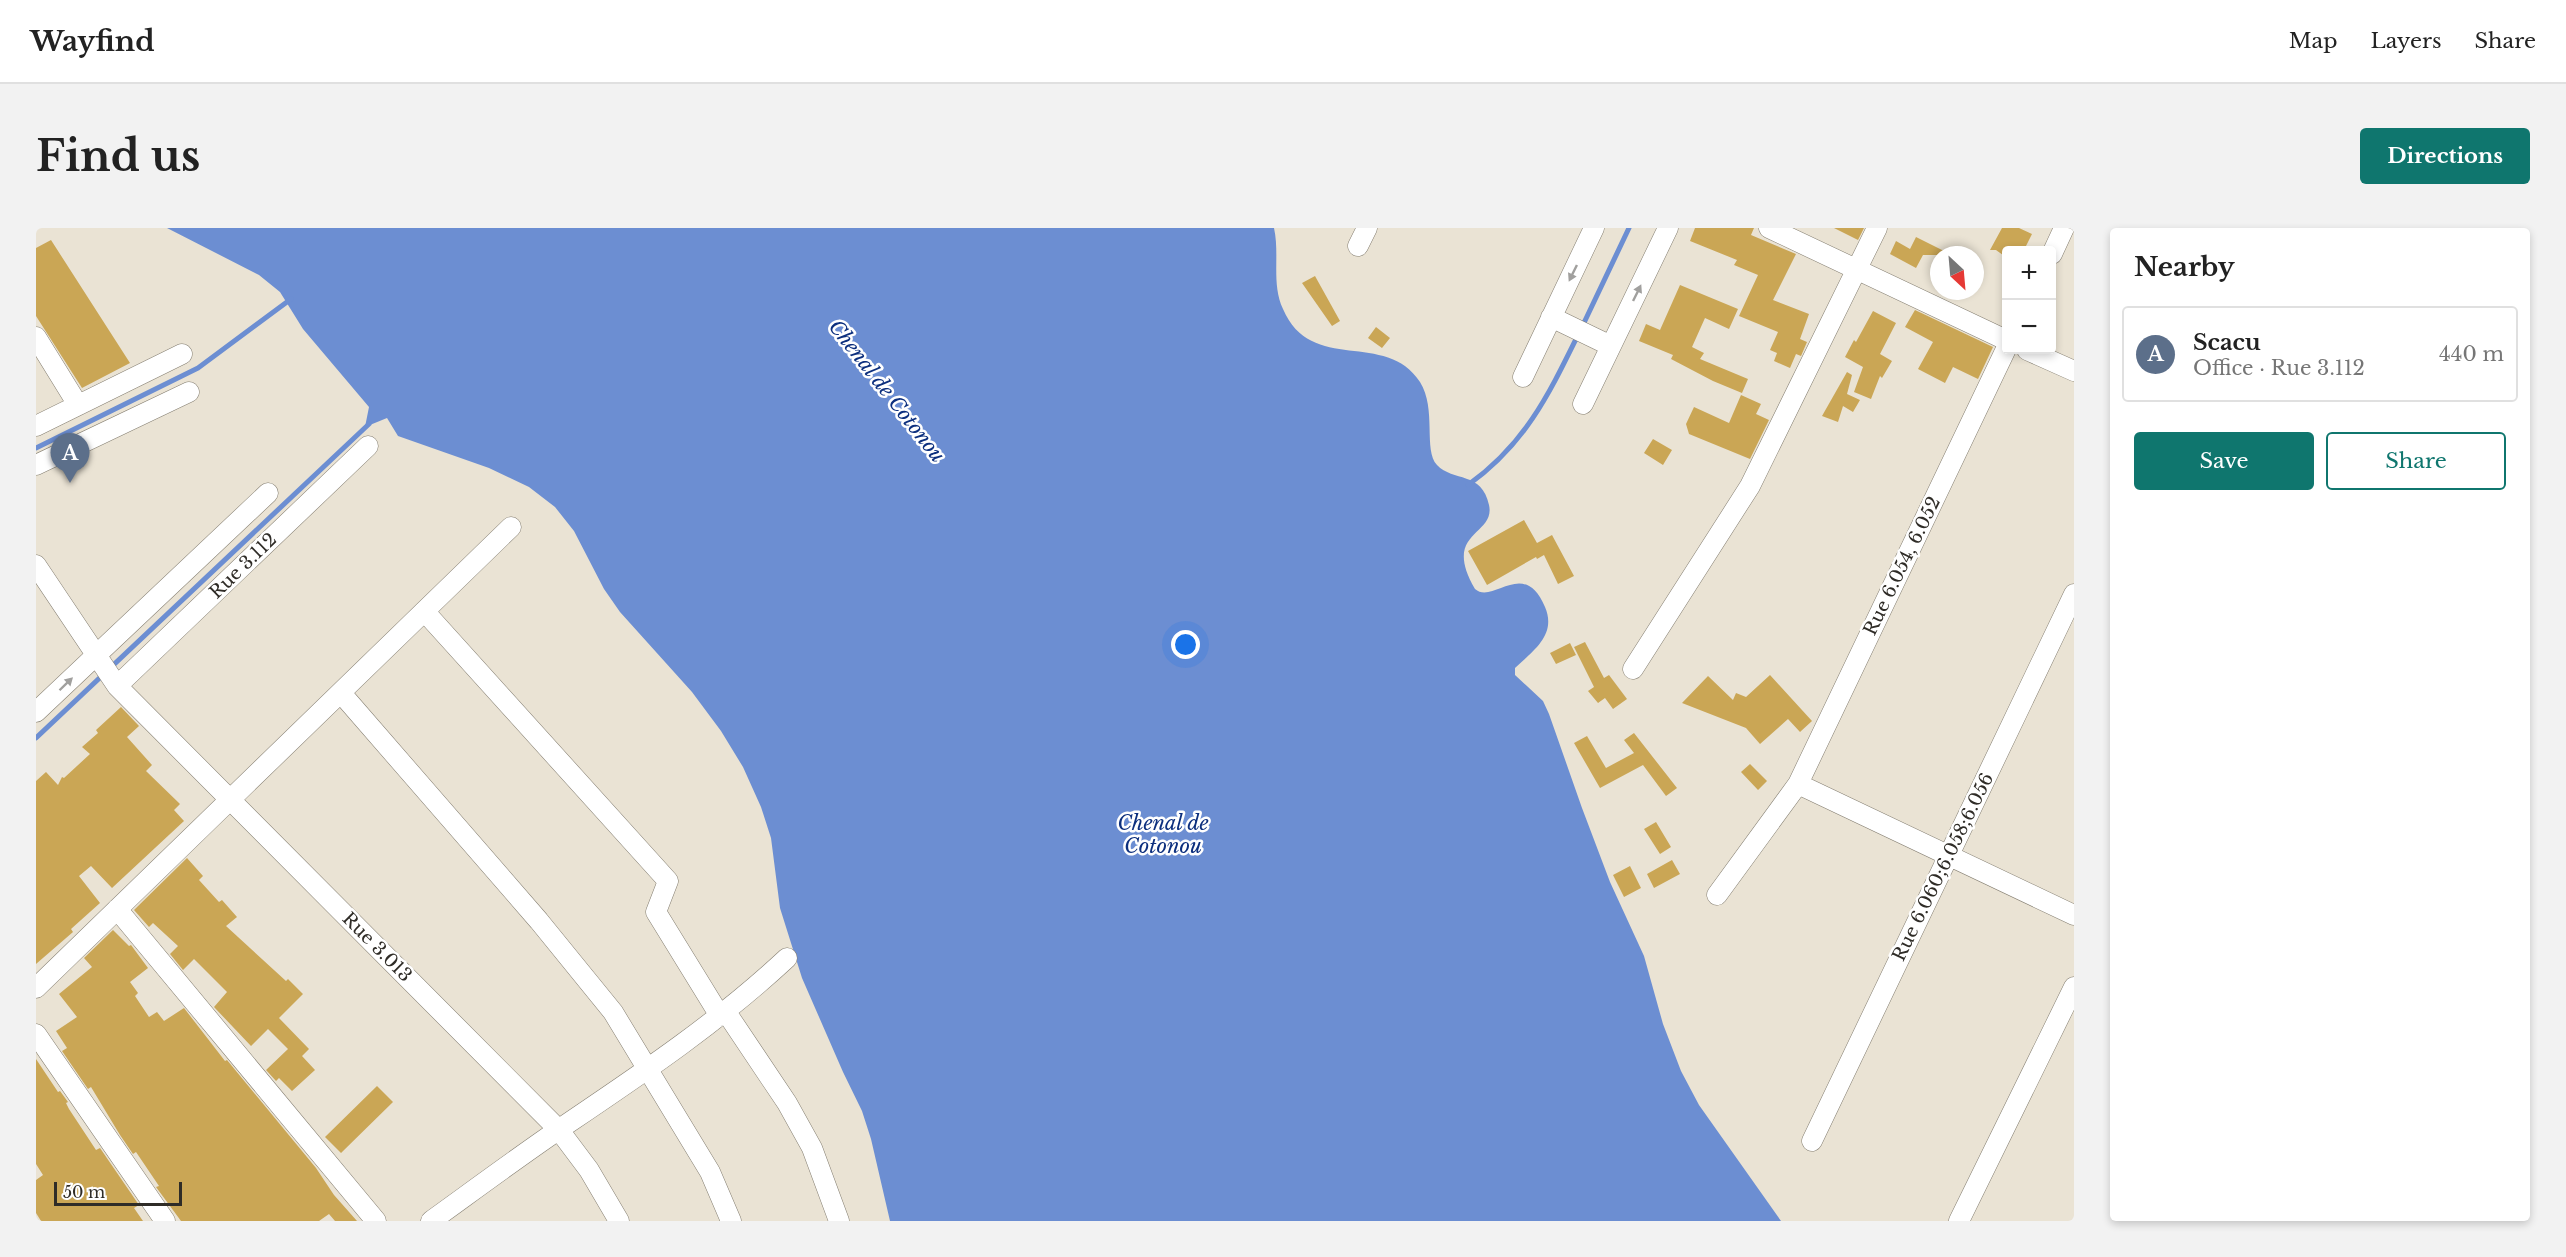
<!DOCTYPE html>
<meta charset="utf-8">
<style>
body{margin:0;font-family:"Libre Baskerville",serif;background:#f2f2f2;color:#222}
.controls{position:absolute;right:18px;top:18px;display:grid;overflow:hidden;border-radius:6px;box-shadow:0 3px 9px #0003}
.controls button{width:54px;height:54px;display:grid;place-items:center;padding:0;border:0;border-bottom:2px solid #e0e0e0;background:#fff;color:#222;font:30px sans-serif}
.compass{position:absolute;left:1894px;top:18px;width:54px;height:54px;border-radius:50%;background:#fff;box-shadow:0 3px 9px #0003;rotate:154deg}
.scale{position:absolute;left:18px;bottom:15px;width:128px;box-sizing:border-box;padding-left:6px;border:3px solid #2f2c27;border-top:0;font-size:16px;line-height:21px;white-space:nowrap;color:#2f2c27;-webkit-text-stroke:4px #fff;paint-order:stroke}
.you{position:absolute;left:1150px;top:417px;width:21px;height:21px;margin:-15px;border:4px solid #fff;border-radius:50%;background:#1a73e8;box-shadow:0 0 0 9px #1a73e833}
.badge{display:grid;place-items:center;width:39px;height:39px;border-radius:50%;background:#0f766e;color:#fff;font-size:20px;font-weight:700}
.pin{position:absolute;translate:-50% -50px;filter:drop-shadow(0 2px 3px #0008)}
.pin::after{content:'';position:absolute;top:32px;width:21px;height:18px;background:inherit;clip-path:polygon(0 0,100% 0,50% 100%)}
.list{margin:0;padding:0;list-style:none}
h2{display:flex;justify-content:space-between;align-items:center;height:78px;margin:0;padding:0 24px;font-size:26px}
h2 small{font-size:20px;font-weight:400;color:#767676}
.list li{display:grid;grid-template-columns:39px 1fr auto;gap:18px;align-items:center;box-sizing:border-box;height:96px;margin:0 12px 12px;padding:0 12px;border:2px solid #e0e0e0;border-radius:6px}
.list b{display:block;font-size:22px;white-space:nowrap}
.list p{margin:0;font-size:20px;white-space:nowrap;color:#767676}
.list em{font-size:20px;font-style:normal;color:#767676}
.actions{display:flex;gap:12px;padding:18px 24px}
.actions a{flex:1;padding:14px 0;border:2px solid #0f766e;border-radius:6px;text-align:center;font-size:21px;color:#0f766e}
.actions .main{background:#0f766e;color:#fff}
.map{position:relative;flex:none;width:2038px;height:993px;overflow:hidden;border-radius:6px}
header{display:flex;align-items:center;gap:36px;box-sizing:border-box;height:84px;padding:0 30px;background:#fff;border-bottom:2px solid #e0e0e0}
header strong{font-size:28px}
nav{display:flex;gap:33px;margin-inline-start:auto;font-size:21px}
.intro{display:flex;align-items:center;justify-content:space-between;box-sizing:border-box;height:144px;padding:0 36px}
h1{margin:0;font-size:42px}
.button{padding:15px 27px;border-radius:6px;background:#0f766e;color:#fff;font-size:21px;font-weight:700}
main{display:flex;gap:36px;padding:0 36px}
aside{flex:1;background:#fff;border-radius:6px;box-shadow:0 3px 9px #0003}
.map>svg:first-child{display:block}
.water{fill:#6c8ed2}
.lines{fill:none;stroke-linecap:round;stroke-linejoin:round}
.stream{stroke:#6c8ed2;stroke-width:5}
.building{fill:#caa655}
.street-casing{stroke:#847e71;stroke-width:21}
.street{stroke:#fff;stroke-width:20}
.oneway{fill:#a1a09e}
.labels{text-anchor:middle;stroke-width:5;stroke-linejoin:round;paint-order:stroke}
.street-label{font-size:18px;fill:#2f2c27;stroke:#fff}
.water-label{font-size:20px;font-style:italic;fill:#0c2f7e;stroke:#fff}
</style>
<header>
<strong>Wayfind</strong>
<nav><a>Map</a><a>Layers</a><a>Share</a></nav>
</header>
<div class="intro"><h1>Find us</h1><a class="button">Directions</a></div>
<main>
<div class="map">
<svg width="2038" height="993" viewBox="0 0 2038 993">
<rect width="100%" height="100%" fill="#eae3d4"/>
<path class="water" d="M 131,0 L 1238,0 C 1244,27 1235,55 1247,81 C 1275,147 1350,101 1384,154 C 1401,181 1387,222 1401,237 C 1417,254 1446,243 1453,277 C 1460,308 1405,303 1439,361 C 1457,377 1488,329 1509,379 C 1521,407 1497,423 1479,440 L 1479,447 L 1507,473 L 1513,486 L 1546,580 L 1574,654 L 1608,728 L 1627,796 L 1645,843 L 1663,877 L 1745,993 L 854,993 L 835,911 L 826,883 L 807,844 L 766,750 L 744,680 L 735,610 L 725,579 L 707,539 L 685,503 L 656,464 L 584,384 L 568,361 L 538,303 L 519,279 L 493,259 L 453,240 L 362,208 L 351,190 L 329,199 L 333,179 L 267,101 L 244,64 L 223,47 Z"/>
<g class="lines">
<path class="stream" d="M 1546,99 L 1593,0
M 0,220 L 162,140 L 255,71
M 1432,257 C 1489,216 1512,168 1542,107
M 0,510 L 333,196"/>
</g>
<path class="building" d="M 1659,0 L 1718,0 L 1715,7 L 1760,26 L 1737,72 L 1773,86 L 1764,111 L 1771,114 L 1765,128 L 1760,126 L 1754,140 L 1738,133 L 1741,125 L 1734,122 L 1742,104 L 1703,88 L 1722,47 L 1698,37 L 1701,32 L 1654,13 Z
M 1798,0 L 1828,0 L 1822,12 Z
M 1966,0 L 1983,0 L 1996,6 L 1988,22 L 1971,22 L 1971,30 L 1960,22 L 1954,22 Z
M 1880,9 L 1916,27 L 1887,27 L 1880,40 L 1854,26 L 1860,13 L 1874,21 Z
M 15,12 L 94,135 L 46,160 L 0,88 L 0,20 Z
M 1279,48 L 1304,93 L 1296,98 L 1266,55 Z
M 1644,57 L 1702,81 L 1693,101 L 1669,90 L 1656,119 L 1668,125 L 1664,131 L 1712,151 L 1706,165 L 1677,153 L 1635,131 L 1637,127 L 1603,113 L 1610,96 L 1624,102 Z
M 1879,82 L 1957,119 L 1942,151 L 1917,139 L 1909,155 L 1882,141 L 1897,114 L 1869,99 Z
M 1837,83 L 1860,95 L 1844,126 L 1856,133 L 1846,150 L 1844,148 L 1835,171 L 1818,164 L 1827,139 L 1809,129 L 1818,112 L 1820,114 Z
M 1340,99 L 1354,110 L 1346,120 L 1332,110 Z
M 1811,144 L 1816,147 L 1811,166 L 1824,172 L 1817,184 L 1807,178 L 1802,194 L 1786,188 Z
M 1705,167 L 1725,176 L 1720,186 L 1733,192 L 1714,231 L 1653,206 L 1650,196 L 1658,179 L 1693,195 Z
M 1617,211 L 1636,222 L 1627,237 L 1608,225 Z
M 1488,292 L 1501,315 L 1516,307 L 1538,348 L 1522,356 L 1508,327 L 1501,331 L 1500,329 L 1451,357 L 1432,323 Z
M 1549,414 L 1568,450 L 1573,447 L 1591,471 L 1577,481 L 1569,470 L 1562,475 L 1552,463 L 1558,459 L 1538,419 Z
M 1534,415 L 1540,427 L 1520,436 L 1514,425 Z
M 1734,447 L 1776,493 L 1764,504 L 1752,491 L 1724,516 L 1710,500 L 1646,475 L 1672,448 L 1697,472 L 1700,465 L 1710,469 Z
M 85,479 L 103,498 L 91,509 L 116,537 L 110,543 L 144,576 L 138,582 L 148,593 L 76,660 L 55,638 L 43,648 L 64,675 L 35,701 L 37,704 L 0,736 L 0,553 L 10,544 L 22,557 L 26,549 L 28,550 L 54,526 L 46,519 L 62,505 L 60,502 Z
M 1598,505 L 1641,560 L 1630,568 L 1607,537 L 1564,560 L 1538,515 L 1551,508 L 1570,540 L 1598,525 L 1588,512 Z
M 1714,536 L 1731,553 L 1722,562 L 1705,544 Z
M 1620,594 L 1635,619 L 1624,626 L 1608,601 Z
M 151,630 L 167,648 L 163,652 L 183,674 L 186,672 L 201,689 L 190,698 L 250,753 L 252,751 L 267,766 L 243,790 L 273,821 L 266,828 L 279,842 L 256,863 L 243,850 L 240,853 L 230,842 L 252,821 L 232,801 L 215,818 L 178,779 L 191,764 L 158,731 L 147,742 L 134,726 L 142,718 L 117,695 L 113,699 L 98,682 Z
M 1636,632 L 1644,646 L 1618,660 L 1611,646 Z
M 1594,638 L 1605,660 L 1588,669 L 1577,647 Z
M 77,702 L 93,718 L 95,717 L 112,740 L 94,754 L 102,765 L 99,768 L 113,789 L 121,784 L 128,793 L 148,780 L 189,833 L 191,832 L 280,940 L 298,967 L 321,993 L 299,993 L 293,986 L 283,993 L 145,993 L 120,959 L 123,958 L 100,924 L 97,926 L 84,907 L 55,859 L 52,861 L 26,823 L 31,820 L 20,803 L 41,789 L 23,766 L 56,739 L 48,730 Z
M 0,831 L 22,864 L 24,863 L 32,874 L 30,875 L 33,881 L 60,922 L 64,920 L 103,977 L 98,980 L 107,993 L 5,993 L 0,985 L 0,952 L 7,947 L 0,936 Z
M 341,858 L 357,874 L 305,925 L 289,909 Z"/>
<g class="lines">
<g class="street-casing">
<path id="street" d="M 1733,0 L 1970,112
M 1322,18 L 1331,0
M 2016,26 L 2028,0
M 1515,89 L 1575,118
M 0,109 L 42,177
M 1991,122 L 2038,143
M 1487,149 L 1558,0
M 1547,176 L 1632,0
M 0,198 L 146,126
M 0,237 L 153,164
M 0,337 L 81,458 L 523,902 L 553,942 L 583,993
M 389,384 L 632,653 L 620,684 L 684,788
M 1597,441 L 1714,258 L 1841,0
M 81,458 L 332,218
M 305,465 L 503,693 L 577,784 L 674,944 L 695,993
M 0,484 L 232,265
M 1762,556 L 2038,687
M 1681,667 L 1762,556 L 1970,121
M 81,681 L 340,993
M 0,760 L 475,299
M 690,784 L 751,875 L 776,920 L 803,993
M 0,806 L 129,993
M 1776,913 L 2038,366
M 395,993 C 438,962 481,930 525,900 C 605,846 680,796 751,730
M 1923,993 L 2038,759"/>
</g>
<use href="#street" class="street"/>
</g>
<defs><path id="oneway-solid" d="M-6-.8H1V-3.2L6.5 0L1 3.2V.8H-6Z" transform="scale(1.5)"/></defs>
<g class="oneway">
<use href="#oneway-solid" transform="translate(1537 45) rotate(116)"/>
<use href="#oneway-solid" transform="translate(1601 65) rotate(-64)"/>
<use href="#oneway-solid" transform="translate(30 456) rotate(-44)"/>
</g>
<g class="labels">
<g class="street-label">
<text transform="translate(207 338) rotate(-44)" y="6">Rue 3.112</text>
<text transform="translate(1866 338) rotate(-64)" y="6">Rue 6.054, 6.052</text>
<text transform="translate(1907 639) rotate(-64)" y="6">Rue 6.060;6.058;6.056</text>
<text transform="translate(341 719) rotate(45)" y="6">Rue 3.013</text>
</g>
<g class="water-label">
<text transform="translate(851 163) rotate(52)" y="7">Chenal de Cotonou</text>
<text x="1127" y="602">Chenal de<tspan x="1127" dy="23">Cotonou</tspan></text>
</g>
</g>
</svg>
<div class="controls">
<button>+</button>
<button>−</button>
</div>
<svg class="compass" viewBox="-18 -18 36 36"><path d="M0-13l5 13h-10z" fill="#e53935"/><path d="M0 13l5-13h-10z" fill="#767676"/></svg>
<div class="scale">50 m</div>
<div class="you"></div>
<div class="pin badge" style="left:34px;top:255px;background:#5c6f8a">A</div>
</div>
<aside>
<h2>Nearby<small></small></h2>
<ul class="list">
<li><span class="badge" style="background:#5c6f8a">A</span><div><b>Scacu</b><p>Office · Rue 3.112</p></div><em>440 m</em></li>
</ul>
<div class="actions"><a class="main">Save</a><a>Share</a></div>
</aside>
</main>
